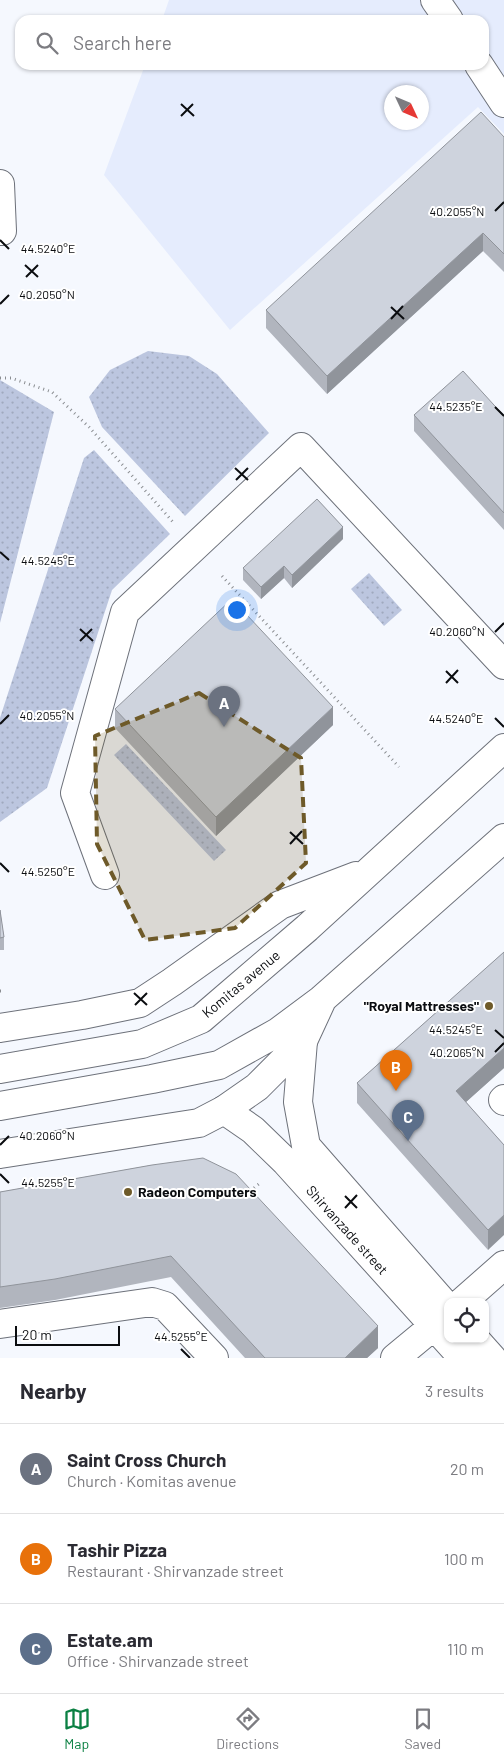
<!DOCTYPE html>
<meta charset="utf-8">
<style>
body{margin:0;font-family:Barlow,sans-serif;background:#f2f2f3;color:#2b2b33}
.controls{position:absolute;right:15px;bottom:15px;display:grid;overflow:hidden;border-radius:10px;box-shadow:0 1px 4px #0004}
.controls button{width:45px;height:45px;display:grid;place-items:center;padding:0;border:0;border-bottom:1px solid #e1e1e2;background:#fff;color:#2b2b33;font:25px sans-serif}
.compass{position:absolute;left:384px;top:85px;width:45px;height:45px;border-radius:50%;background:#fff;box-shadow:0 1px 4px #0004;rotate:134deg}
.scale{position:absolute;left:15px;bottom:12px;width:105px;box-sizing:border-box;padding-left:5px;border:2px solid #0b0d10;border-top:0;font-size:14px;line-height:18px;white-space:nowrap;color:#0b0d10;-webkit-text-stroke:4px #fff;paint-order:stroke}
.you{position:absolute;left:236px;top:609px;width:18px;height:18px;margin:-12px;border:4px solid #fff;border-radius:50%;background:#1a73e8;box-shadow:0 0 0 8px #1a73e833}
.badge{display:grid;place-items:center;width:32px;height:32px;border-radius:50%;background:#0b8043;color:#fff;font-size:16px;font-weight:700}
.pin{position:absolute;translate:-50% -41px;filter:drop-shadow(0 1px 2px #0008)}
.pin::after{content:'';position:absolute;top:26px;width:18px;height:15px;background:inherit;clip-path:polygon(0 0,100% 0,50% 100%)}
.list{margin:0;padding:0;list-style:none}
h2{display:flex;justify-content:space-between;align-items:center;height:65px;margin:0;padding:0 20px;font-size:21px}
h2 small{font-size:16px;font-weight:400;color:#7c7c81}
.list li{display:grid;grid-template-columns:32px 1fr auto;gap:15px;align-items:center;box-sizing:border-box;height:90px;padding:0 20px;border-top:1px solid #e1e1e2}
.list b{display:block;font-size:19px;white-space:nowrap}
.list p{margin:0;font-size:16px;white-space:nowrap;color:#7c7c81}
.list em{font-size:16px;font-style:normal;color:#7c7c81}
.icon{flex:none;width:28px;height:28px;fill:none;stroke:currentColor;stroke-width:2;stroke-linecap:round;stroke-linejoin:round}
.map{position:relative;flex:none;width:504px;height:1358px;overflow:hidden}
.search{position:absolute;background:#fff;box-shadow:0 1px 4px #0004;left:15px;right:15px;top:15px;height:55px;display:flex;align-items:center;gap:12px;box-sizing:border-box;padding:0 18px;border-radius:15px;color:#7c7c81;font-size:19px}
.sheet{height:335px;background:#fff}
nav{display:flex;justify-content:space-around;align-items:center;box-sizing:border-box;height:70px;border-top:1px solid #e1e1e2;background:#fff;font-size:14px;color:#7c7c81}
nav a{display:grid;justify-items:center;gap:2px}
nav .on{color:#0b8043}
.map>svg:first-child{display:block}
.built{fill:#e5ecfd;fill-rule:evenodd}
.green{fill:url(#green-dots)}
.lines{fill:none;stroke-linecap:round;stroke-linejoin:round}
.minor-casing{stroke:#6d717a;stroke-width:30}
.major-casing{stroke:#6d717a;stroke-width:30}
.path{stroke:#8b8e92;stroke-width:3;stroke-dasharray:1 4;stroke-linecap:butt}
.minor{stroke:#fff;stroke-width:28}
.major{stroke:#fff;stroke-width:28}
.wall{fill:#b1b5be}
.shaded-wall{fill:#90949b}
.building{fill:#ced3dd;stroke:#90949b}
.marked{fill:#6e5a29;fill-opacity:0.2;stroke:#6e5a29;stroke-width:4;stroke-dasharray:10 6;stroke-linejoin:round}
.ticks{fill:none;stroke:#0b0d10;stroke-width:2}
.poi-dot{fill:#6e5a29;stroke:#fff;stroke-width:2}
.labels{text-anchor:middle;stroke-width:4;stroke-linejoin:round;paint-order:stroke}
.street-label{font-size:14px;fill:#0b0d10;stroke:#fff}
.poi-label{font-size:14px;font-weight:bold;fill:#0b0d10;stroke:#fff;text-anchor:end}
.ticks-label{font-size:12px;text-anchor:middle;fill:#0b0d10;stroke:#fff;stroke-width:4;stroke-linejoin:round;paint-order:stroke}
</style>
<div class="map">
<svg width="504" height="1358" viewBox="0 0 504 1358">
<defs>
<pattern id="green-dots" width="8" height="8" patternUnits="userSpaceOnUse" patternTransform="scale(1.25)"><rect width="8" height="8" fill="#bcc6df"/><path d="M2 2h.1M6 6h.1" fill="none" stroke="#a0a9be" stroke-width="1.8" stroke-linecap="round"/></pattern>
</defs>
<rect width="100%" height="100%" fill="#f5f8fe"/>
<path class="built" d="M 169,0 L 504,0 L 504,134 L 478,107 L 230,330 L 104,175 L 145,65 L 484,65 L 484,20 L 162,20 ZM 392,92 L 422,92 L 422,122 L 392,122 Z"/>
<path class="green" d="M 148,351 L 189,356 L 217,374 L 269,433 L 185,516 L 102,427 L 89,397 L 110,370 Z
M 0,380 L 54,412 L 0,623 Z
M 94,450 L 170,534 L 112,590 L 47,788 L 0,822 L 0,718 L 84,458 Z
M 369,573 L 402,610 L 384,626 L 351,589 Z
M 126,744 L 226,850 L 214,861 L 114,755 Z"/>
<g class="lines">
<g class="minor-casing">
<path id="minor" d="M 435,0 L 449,20
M 479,65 L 504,103
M 0,184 L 2,231
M 105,875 L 75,793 L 125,612 L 301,447 L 504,665
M 303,1041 L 298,1102 L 306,1146 L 448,1308
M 504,1099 L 503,1100 L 504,1101
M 224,1110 L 253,1130 L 286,1162 L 463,1358
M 462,1302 L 504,1265
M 0,1324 L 152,1302 L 165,1306 L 214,1358
M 475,1339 L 492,1358
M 395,1358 L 447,1315"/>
</g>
<g class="major-casing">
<path id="major" d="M 0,1028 L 82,1015 L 140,1003 L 172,982 L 280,905 L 356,876
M 0,1069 L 142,1044 L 201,1019 L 307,928 L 504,748
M 0,1106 L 152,1079 L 219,1065 L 278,1032 L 321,1000 L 504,838
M 0,1154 L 199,1123 L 224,1110 L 257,1087 L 303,1041 L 321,1002"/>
</g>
<path class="path" d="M 0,378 L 11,378 L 52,392 L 89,427 L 173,522
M 222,576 L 399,767
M 0,991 L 4,991
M 254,1188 L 261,1182"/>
<use href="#minor" class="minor"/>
<use href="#major" class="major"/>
</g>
<path class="wall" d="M 504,137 L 504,272 L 483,251 L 327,394 L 266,328 L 266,310 Z
M 414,415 L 504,416 L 504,530 L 414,431 Z
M 343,539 L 292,588 L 284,578 L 261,599 L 243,580 L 243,568 Z
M 115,709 L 333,725 L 216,836 L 115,728 Z
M 0,910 L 4,937 L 4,950 L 0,950 Z
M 504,952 L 504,1068 L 466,1102 L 504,1145 L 488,1250 L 357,1103 L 357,1083 Z
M 152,1165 L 378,1348 L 367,1358 L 245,1358 L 171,1277 L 55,1300 L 0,1308 L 0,1192 Z"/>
<path class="shaded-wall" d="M 483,233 L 483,251 L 327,394 L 327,376 Z
M 343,527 L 343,539 L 292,588 L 292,575 Z
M 284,566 L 284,578 L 261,599 L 261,587 Z
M 333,707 L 333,725 L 216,836 L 216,817 Z
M 504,1048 L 504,1068 L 456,1111 L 456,1091 Z
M 504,1215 L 504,1235 L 488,1250 L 488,1230 Z
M 378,1326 L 378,1348 L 367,1358 L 345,1358 Z"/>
<path class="building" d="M 481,112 L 504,137 L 504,254 L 483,233 L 327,376 L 266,310 Z
M 463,371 L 504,416 L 504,513 L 414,415 Z
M 317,499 L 343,527 L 292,575 L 284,566 L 261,587 L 243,568 Z
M 232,599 L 333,707 L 216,817 L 115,709 Z
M 0,910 L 4,937 L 0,938 Z
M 504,952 L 504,1048 L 456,1091 L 504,1145 L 504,1215 L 488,1230 L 357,1083 Z
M 203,1158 L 236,1174 L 378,1326 L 345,1358 L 265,1358 L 171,1256 L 55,1279 L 0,1287 L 0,1192 L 152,1165 Z"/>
<path class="marked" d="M 199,693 L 301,758 L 306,863 L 235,928 L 145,940 L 97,844 L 95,736 Z"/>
<path class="ticks" d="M 181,104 L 194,116M 181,116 L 193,104M 495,211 L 504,202M 0,240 L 9,249M 25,265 L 38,277M 26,277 L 38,265M 0,304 L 9,295M 391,307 L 404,319M 391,319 L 403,306M 495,407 L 504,416M 235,468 L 248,480M 236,480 L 248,468M 0,552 L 9,560M 80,629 L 93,641M 495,632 L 504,623M 80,641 L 92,629M 446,671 L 458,683M 446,683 L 458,670M 495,718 L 504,727M 0,724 L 9,715M 290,832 L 303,844M 290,844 L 302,831M 0,863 L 9,872M 134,993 L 147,1005M 135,1005 L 147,993M 495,1030 L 504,1038M 495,1052 L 504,1043M 0,1145 L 9,1136M 0,1174 L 9,1183M 345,1196 L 357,1208M 345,1208 L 357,1195M 181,1349 L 190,1358"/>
<g class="poi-dot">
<circle cx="489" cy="1006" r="5"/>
<circle cx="128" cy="1192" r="5"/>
</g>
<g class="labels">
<g class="street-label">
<text transform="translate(241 984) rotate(-40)" y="5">Komitas avenue</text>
<text transform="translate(347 1230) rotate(48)" y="5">Shirvanzade street</text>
</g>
<g class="poi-label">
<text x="479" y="1011">"Royal Mattresses"</text>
<text x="138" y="1197" text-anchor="start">Radeon Computers</text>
</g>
</g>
<g class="ticks-label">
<text x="457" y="216">40.2055°N</text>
<text x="48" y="253">44.5240°E</text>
<text x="47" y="299">40.2050°N</text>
<text x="456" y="411">44.5235°E</text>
<text x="48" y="565">44.5245°E</text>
<text x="457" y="636">40.2060°N</text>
<text x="47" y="720">40.2055°N</text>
<text x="456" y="723">44.5240°E</text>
<text x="48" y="876">44.5250°E</text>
<text x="456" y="1034">44.5245°E</text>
<text x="457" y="1057">40.2065°N</text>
<text x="47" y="1140">40.2060°N</text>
<text x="48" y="1187">44.5255°E</text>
<text x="181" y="1341">44.5255°E</text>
</g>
</svg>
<div class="controls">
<button><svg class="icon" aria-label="locate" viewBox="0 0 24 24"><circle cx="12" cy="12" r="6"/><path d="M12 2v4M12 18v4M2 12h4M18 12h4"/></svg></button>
</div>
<svg class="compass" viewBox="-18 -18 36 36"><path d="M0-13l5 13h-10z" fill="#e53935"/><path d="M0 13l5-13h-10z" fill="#7c7c81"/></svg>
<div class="scale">20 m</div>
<div class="you"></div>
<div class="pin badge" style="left:224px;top:727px;background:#6b7280">A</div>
<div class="pin badge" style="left:396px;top:1091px;background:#e8710a">B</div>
<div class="pin badge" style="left:408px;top:1141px;background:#5c6f8a">C</div>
<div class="search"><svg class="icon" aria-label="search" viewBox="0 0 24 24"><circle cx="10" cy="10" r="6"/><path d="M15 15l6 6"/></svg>Search here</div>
</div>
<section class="sheet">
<h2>Nearby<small>3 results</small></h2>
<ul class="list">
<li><span class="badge" style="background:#6b7280">A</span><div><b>Saint Cross Church</b><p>Church · Komitas avenue</p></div><em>20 m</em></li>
<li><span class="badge" style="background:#e8710a">B</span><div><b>Tashir Pizza</b><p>Restaurant · Shirvanzade street</p></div><em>100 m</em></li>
<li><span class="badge" style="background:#5c6f8a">C</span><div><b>Estate.am</b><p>Office · Shirvanzade street</p></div><em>110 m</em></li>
</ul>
</section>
<nav>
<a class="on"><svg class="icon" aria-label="map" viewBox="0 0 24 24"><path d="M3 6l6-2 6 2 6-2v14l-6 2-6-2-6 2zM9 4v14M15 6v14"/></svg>Map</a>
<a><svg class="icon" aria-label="directions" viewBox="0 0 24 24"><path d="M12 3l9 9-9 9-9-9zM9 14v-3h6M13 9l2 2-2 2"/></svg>Directions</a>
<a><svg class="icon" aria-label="saved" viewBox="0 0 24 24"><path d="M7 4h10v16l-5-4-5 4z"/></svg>Saved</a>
</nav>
